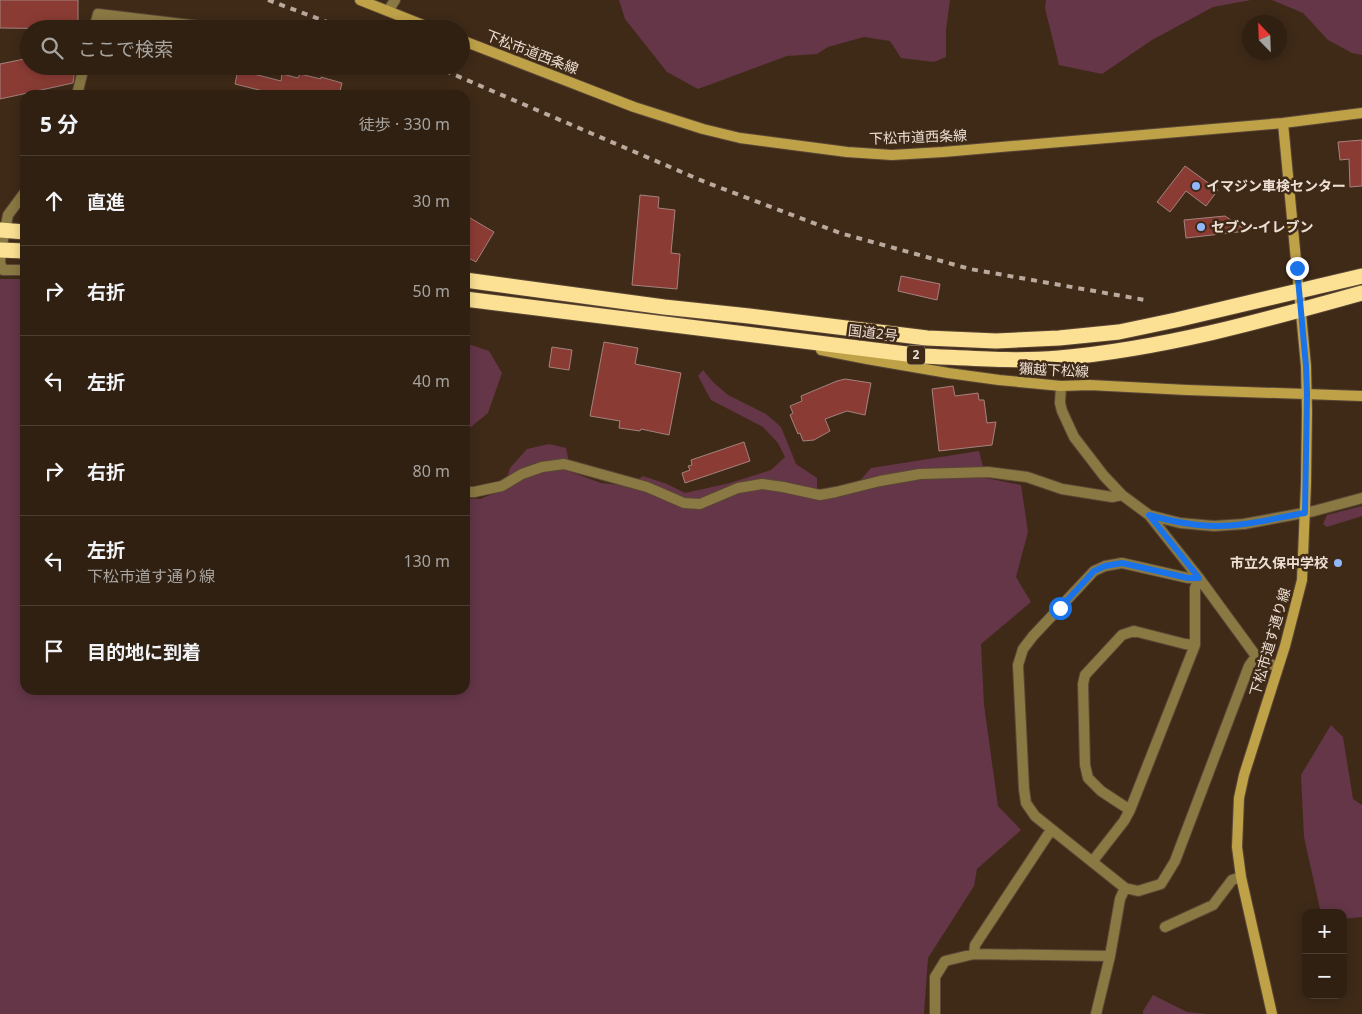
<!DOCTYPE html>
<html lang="ja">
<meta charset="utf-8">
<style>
body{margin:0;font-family:"Noto Sans","Noto Sans JP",sans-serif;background:#3b2d20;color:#f1f3f6}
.controls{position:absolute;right:15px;bottom:15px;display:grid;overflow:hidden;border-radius:10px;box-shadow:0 2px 12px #0003}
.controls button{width:45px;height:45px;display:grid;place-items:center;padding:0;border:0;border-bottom:1px solid #4a3e32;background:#2f2012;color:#f1f3f6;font:25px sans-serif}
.compass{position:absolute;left:1242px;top:15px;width:45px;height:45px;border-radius:50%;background:#2f2012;box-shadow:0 2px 12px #0003;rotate:337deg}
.stop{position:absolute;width:15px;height:15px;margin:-11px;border:4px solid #1a73e8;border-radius:50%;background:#fff}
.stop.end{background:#1a73e8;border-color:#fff;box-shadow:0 1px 5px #0008}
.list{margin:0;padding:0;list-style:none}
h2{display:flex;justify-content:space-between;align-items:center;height:65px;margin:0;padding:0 20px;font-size:21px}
h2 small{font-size:16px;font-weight:400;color:#a7a39f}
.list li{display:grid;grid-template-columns:32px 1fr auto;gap:15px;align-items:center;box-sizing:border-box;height:90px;padding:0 20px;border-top:1px solid #4a3e32}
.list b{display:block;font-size:19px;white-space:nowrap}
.list p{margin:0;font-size:16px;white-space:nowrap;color:#a7a39f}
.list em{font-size:16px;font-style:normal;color:#a7a39f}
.icon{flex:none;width:28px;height:28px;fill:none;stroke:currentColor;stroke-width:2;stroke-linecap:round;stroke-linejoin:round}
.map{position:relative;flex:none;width:1362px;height:1014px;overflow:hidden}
.search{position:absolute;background:#2f2012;box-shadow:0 2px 12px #0003;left:20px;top:20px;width:450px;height:55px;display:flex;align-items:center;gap:12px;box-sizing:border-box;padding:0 18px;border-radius:28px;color:#a7a39f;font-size:19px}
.panel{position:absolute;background:#2f2012;box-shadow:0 2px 12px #0003;left:20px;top:90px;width:450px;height:605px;border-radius:15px}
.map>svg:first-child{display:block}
.green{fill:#643648}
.building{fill:#8a3c34;stroke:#a4827d}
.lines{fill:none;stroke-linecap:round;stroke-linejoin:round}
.street-casing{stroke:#5b4736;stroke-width:12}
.secondary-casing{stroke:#5b4736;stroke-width:12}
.highway-casing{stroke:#5b4736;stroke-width:17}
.street{stroke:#8b7943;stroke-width:10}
.secondary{stroke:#bfa248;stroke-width:10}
.highway{stroke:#fce194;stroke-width:15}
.rail{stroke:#baaa9d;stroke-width:4;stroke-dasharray:6 6;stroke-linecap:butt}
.route{stroke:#1a73e8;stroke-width:6}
.poi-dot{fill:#91b8fd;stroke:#3f2a18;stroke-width:2}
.labels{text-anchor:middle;stroke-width:5;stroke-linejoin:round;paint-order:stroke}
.shield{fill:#3f2a18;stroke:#b9a99c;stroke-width:1}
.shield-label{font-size:12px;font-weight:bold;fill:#eddfd4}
.street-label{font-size:14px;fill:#eddfd4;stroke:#3f2a18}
.poi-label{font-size:14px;font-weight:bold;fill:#eddfd4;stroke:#3f2a18;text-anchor:start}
</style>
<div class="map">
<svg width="1362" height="1014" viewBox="0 0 1362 1014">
<rect width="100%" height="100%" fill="#3f2a18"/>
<path class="green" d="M 619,0 L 950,0 L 946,30 L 946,57 L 934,62 L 901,58 L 890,41 L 864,37 L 828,47 L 817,54 L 787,56 L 698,89 L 667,72 L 625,19 Z
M 1046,0 L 1251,0 L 1213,7 L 1152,40 L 1102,74 L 1059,65 L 1045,8 Z
M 1272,0 L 1362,0 L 1362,55 L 1352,53 L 1328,40 L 1303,13 Z
M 0,279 L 25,279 L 25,690 L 465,690 L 465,498 L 480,499 L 503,490 L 510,468 L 527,449 L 549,444 L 566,448 L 571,472 L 601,483 L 628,486 L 643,476 L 667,484 L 685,493 L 730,483 L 771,470 L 785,457 L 778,443 L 763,427 L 711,400 L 698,376 L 703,370 L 713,382 L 728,395 L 766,414 L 781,427 L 796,464 L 817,478 L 817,499 L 850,492 L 871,468 L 979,451 L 986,478 L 1021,485 L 1028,532 L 1016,577 L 1031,602 L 981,644 L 984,705 L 998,806 L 1021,830 L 977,869 L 974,886 L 928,958 L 924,1014 L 0,1014 Z
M 465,343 L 489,351 L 502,373 L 488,413 L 466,431 Z
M 1362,506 L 1362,516 L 1327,527 L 1323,524 L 1327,515 Z
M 1331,725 L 1343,737 L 1353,799 L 1362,805 L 1362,917 L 1343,919 L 1343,913 L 1327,913 L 1320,909 L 1304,837 L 1301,775 Z
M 1153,995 L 1187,1012 L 1207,1014 L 1143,1014 L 1143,1011 Z"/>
<path class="building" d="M 0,0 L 78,0 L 78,29 L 0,28 Z
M 29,58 L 29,66 L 72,66 L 74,76 L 73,83 L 0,99 L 0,64 Z
M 238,70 L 281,81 L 282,74 L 298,78 L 300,74 L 321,79 L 321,77 L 342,83 L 339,95 L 279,95 L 235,84 Z
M 1362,140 L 1362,186 L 1350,187 L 1349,159 L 1340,160 L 1338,142 Z
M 1185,166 L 1218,190 L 1206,206 L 1186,191 L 1170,212 L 1157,202 Z
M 640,195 L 659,197 L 658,208 L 675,210 L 671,253 L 680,254 L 677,289 L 632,285 Z
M 465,215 L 494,232 L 476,262 L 465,256 Z
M 1225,216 L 1247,231 L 1186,238 L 1184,220 Z
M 901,276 L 940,284 L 937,300 L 898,291 Z
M 604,342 L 638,348 L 635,364 L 681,373 L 669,435 L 641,429 L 640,431 L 619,428 L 620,421 L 590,416 Z
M 552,347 L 572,350 L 569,370 L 549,367 Z
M 845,379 L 871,383 L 865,415 L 847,411 L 825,419 L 830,431 L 814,440 L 803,441 L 800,433 L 798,434 L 790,415 L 793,413 L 790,406 L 802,401 L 801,396 L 837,381 Z
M 953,386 L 955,396 L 978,393 L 979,400 L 984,400 L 987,423 L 996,422 L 992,445 L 939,451 L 932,389 Z
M 744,442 L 750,461 L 685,483 L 682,473 L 690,470 L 688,466 L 692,465 L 691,460 Z"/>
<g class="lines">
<g class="street-casing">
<path id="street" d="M 388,11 L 395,0
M 94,29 L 98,14 L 224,29
M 77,95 L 84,66
M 25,192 L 8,215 L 1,250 L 0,263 L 3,270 L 25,270
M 1061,386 L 1060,403 L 1062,411 L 1074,437 L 1104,476 L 1122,495 L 1149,515 L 1199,578 L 1256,656 L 1265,662 L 1278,667
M 465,492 L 474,492 L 502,486 L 522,474 L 542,467 L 564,464 L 647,487 L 684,503 L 700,504 L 738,488 L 762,484 L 783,487 L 820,495 L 836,492 L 880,481 L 920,474 L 988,472 L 1027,477 L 1062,489 L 1112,497 L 1122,495
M 1149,515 L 1180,523 L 1214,526 L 1244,524 L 1314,511 L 1362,498
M 1130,810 L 1101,791 L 1088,778 L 1085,765 L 1083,684 L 1085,675 L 1122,635 L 1134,631 L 1185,644 L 1195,645
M 1092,862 L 1124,821 L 1130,810 L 1195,645 L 1195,588 L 1199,578 L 1188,578 L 1122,563 L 1105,566 L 1094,571 L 1033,636 L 1023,649 L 1018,665 L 1024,789 L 1026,803 L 1035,816 L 1125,888 L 1138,891 L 1161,884 L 1175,861 L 1249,666 L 1256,656
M 1165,927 L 1213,905 L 1232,880 L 1241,877
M 974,954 L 975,945 L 1051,830
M 935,1014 L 935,977 L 945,961 L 974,954 L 1110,956
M 1096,1014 L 1110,956 L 1120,899 L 1125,888"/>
</g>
<g class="secondary-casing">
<path id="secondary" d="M 360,0 L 433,29
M 461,40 L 634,107 L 703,129 L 740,138 L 847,152 L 892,155 L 943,152 L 1283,123 L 1362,113
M 821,350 L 867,359 L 948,373 L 999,380 L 1061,386 L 1089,385 L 1187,390 L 1362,396
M 1272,1014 L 1241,877 L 1237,847 L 1239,798 L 1244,775 L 1285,646 L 1302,580 L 1306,483 L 1307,411 L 1306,366 L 1283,123"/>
</g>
<g class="highway-casing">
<path id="highway" d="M 0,230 L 25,232
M 0,250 L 25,251
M 465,280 L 664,307 L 749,316 L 927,338 L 996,341 L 1059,338 L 1119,332 L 1176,320 L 1362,276
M 465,299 L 923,356 C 968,358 1014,362 1059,358 C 1162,349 1262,321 1362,293"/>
</g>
<use href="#street" class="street"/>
<use href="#secondary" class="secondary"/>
<use href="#highway" class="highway"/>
<path class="rail" d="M 268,0 L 346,29
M 434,66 L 705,182 L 840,233 L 970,269 L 1145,300"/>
</g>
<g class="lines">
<path class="route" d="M 1060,608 L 1094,571 L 1105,566 L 1122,563 L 1188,578 L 1199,578 L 1149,515 C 1181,524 1211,529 1244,524 C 1264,522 1284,516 1305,513 L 1307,394 L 1306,366 L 1297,268"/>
</g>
<g class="poi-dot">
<circle cx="1196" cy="186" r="5"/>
<circle cx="1201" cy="227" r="5"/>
<circle cx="1338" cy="563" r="5"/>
</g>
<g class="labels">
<rect class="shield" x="907" y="345.5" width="18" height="19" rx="4"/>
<g class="shield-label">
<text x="916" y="359">2</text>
</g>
<g class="street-label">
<text transform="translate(532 52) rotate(21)" y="5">下松市道西条線</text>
<text transform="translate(918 137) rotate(-2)" y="5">下松市道西条線</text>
<text transform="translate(873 333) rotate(7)" y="5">国道2号</text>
<text transform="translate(1054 370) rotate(3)" y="5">獺越下松線</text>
<text transform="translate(1270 642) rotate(-74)" y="5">下松市道す通り線</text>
</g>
<g class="poi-label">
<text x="1206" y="191">イマジン車検センター</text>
<text x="1211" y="232">セブン-イレブン</text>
<text x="1328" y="568" text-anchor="end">市立久保中学校</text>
</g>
</g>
</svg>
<div class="controls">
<button>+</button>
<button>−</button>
</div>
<svg class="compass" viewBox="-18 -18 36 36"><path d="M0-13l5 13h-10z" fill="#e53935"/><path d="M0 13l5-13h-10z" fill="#a7a39f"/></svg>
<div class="stop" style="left:1060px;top:608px"></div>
<div class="stop end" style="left:1297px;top:268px"></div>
<div class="search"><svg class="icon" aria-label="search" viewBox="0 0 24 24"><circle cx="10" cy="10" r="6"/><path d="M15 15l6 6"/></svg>ここで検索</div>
<section class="panel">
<h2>5 分<small>徒歩 · 330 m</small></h2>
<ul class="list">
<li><svg class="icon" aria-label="ahead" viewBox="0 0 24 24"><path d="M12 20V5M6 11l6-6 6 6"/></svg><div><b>直進</b></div><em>30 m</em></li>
<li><svg class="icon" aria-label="right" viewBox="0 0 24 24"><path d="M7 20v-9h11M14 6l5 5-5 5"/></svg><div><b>右折</b></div><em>50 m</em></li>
<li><svg class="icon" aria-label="left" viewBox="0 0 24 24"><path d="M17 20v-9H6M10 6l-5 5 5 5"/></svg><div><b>左折</b></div><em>40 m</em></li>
<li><svg class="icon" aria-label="right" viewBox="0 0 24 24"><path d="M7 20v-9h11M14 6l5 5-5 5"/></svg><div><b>右折</b></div><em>80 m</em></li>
<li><svg class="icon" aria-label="left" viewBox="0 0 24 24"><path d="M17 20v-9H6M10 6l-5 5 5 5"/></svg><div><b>左折</b><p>下松市道す通り線</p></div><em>130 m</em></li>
<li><svg class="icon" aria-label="arrive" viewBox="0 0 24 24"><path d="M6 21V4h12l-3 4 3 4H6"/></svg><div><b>目的地に到着</b></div></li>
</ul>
</section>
</div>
